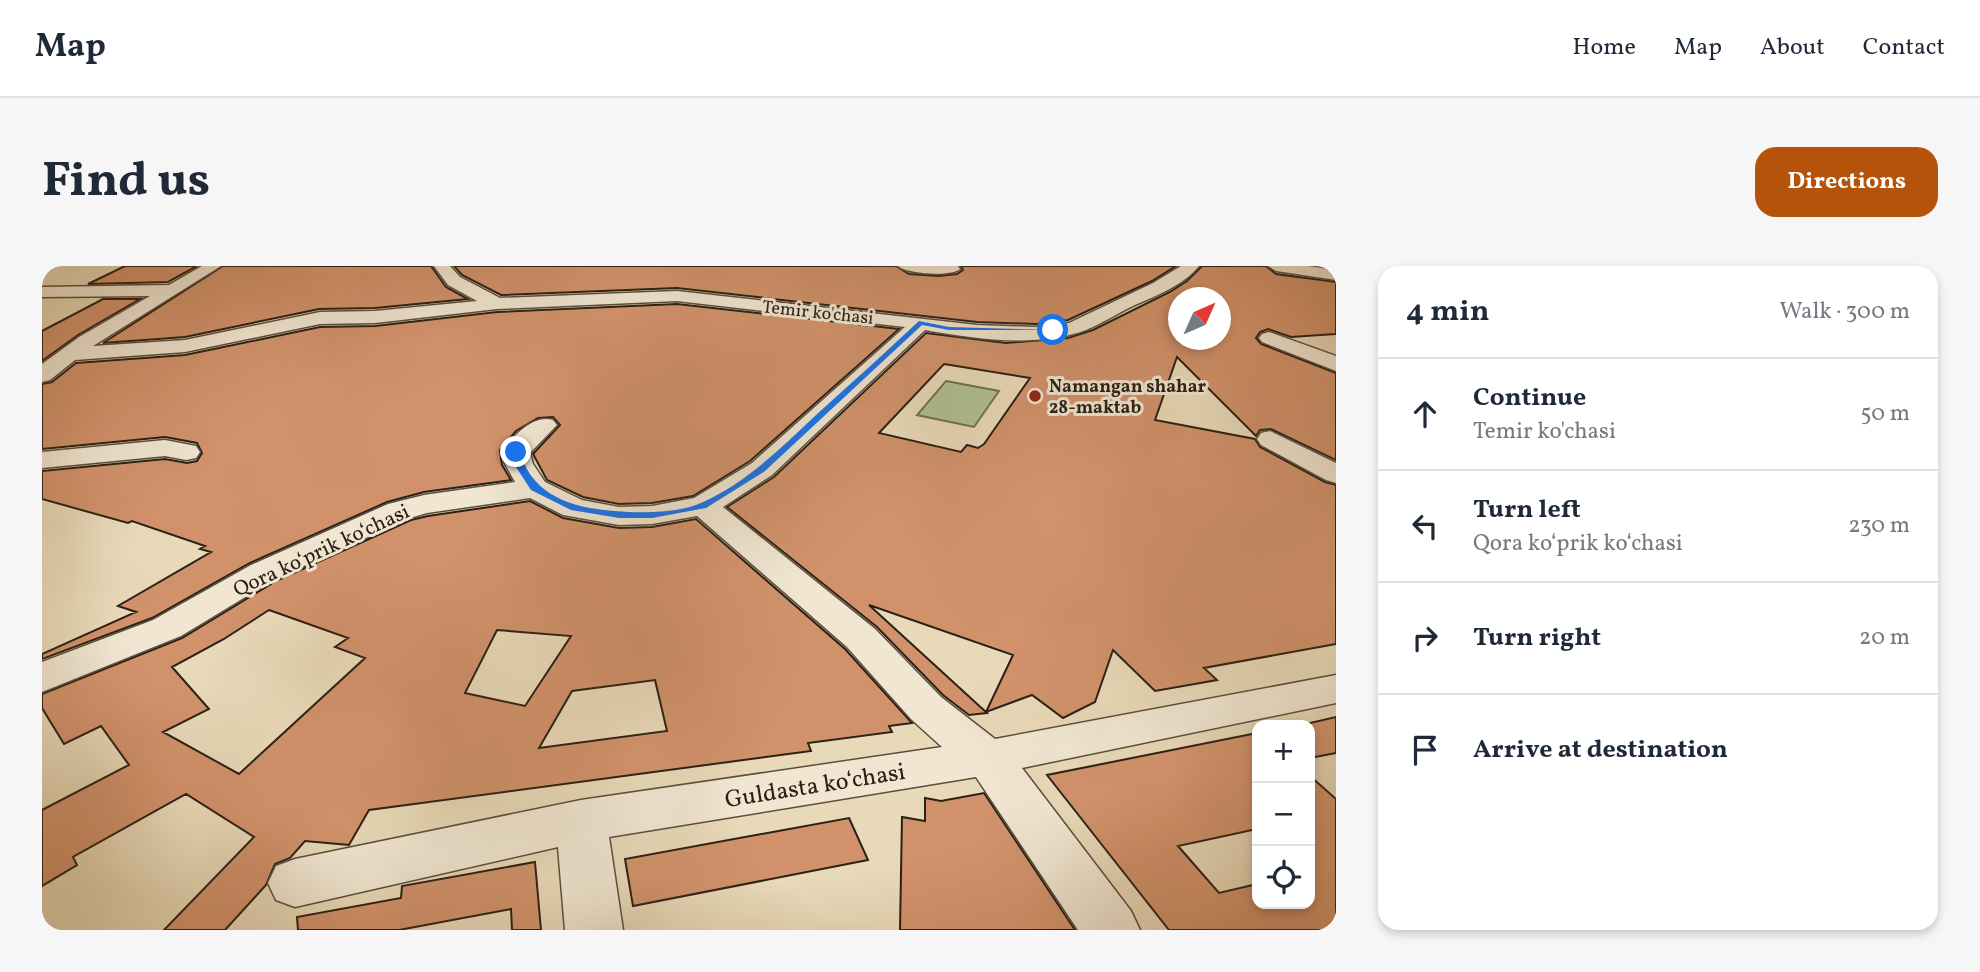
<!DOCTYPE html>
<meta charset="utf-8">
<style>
body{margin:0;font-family:Vollkorn,serif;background:#f6f6f7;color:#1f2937}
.controls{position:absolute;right:21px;bottom:21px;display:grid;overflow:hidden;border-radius:14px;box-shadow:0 4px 10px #0003}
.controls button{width:63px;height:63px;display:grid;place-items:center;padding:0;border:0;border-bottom:2px solid #e0e1e3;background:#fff;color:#1f2937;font:35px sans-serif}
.compass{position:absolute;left:1126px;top:21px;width:63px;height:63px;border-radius:50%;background:#fff;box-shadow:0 4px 10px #0003;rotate:45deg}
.stop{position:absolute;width:21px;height:21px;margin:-16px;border:5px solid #1a73e8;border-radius:50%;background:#fff}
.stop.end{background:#1a73e8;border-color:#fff;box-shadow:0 2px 7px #0008}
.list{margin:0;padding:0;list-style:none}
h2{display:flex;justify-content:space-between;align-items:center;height:91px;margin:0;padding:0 28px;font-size:30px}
h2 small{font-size:23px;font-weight:400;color:#747a83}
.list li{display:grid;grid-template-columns:46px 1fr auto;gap:21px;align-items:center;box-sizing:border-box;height:112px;padding:0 28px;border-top:2px solid #e0e1e3}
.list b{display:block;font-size:26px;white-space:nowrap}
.list p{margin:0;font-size:23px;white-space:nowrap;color:#747a83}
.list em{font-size:23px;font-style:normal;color:#747a83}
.icon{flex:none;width:38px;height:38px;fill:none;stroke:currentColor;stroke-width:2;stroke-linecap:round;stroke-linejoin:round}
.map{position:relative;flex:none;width:1294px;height:664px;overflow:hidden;border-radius:21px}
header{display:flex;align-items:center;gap:42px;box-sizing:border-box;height:98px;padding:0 35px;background:#fff;border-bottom:2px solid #e0e1e3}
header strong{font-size:33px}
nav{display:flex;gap:38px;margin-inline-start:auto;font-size:24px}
.intro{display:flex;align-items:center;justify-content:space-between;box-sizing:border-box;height:168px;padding:0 42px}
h1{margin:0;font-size:49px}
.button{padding:18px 32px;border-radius:21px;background:#b45309;color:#fff;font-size:24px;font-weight:700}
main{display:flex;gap:42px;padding:0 42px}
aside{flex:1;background:#fff;border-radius:21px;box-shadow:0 4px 10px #0003}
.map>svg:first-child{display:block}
.green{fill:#b0c094;stroke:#6e7054;stroke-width:2}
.building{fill:#d1926b;stroke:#2b2015;stroke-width:2;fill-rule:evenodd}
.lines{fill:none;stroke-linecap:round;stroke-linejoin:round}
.street-casing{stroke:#5a4e3e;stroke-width:3}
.street{fill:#f0e6d1;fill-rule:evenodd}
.route{fill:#1a73e8}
.poi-dot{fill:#8f2418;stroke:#f0e6d1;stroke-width:2.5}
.labels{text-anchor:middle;stroke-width:6;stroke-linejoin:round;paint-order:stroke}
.far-street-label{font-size:18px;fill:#2b2015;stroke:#f0e6d1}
.far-poi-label{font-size:18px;font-weight:bold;fill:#2b2015;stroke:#f0e6d1;text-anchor:start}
.street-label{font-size:21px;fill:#2b2015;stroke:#f0e6d1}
.near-street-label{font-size:24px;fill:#2b2015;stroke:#f0e6d1}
</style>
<header>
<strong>Map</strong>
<nav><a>Home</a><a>Map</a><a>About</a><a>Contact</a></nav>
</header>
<div class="intro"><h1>Find us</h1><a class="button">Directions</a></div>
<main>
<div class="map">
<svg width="1294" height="664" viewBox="0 0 1294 664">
<rect width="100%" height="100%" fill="#e8d9b8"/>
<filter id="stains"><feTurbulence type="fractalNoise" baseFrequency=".00286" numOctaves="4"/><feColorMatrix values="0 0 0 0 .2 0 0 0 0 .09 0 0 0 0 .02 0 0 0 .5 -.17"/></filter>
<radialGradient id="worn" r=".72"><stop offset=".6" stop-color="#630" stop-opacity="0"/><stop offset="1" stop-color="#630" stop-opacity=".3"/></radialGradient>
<path class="green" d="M 904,115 L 957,125 L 932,161 L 875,149 Z"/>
<path class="building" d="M 83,0 L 155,0 L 126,16 L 46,18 Z
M 181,0 L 389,0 L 404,21 L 426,33 L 333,42 L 277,43 L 143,71 L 61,77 Z
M 412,0 L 854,0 L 867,8 L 897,10 L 915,8 L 921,4 L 919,0 L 1134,0 L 1110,15 L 1026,54 L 994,58 L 935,56 L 635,22 L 459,29 L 420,9 Z
M 1160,0 L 1224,0 L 1234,8 L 1294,16 L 1294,68 L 1249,71 L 1226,63 L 1218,66 L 1214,72 L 1219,78 L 1294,107 L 1294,194 L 1229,163 L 1218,164 L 1214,170 L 1135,91 L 1113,154 L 1213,173 L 1218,181 L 1283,216 L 1294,219 L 1294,378 L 1162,402 L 1175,414 L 1113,425 L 1071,384 L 1053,436 L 1021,452 L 990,429 L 944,446 L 971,389 L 827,339 L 945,447 L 927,449 L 901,429 L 835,361 L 685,241 L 732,211 L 884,67 L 964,77 L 1026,72 L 1051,64 L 1128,26 L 1145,15 ZM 1137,32 L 1179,32 L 1179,74 L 1137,74 ZM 902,98 L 988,112 L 942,178 L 936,182 L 925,179 L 919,186 L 837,167 Z
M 61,33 L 98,33 L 36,69 L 0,95 L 0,65 Z
M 635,38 L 857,63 L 708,195 L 651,230 L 610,237 L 577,238 L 541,231 L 505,214 L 491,188 L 518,159 L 511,151 L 496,152 L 474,165 L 458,184 L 460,199 L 469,214 L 382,226 L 345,236 L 208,297 L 110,352 L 0,393 L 0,388 L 94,346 L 76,340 L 169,286 L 158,283 L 163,280 L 90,255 L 86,257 L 0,233 L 0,205 L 123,193 L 145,197 L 155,195 L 160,187 L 155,177 L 123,171 L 0,183 L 0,118 L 10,116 L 34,97 L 143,89 L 278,61 L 333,60 L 455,46 Z
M 488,235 L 521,252 L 577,262 L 610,261 L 654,253 L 803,383 L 870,457 L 847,460 L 850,466 L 766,477 L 769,485 L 327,544 L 307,579 L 263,575 L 248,592 L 233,598 L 224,619 L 183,664 L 122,664 L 212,571 L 144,528 L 31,591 L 35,599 L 0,620 L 0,544 L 87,499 L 59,460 L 22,478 L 0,442 L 0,428 L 140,372 L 234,315 L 369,254 L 386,250 ZM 227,344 L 306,372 L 293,381 L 323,392 L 197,508 L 121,466 L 167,443 L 130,401 L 182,373 ZM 455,364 L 529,370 L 483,440 L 423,427 ZM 613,414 L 625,465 L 497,482 L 530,425 Z
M 1294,451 L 1294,487 L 1268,492 L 1268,457 Z
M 1215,467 L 1215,563 L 1136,580 L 1177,627 L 1215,618 L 1215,638 L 1268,638 L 1268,510 L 1294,533 L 1294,664 L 1127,664 L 1005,509 Z
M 942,527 L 1033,664 L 858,664 L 860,551 L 883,555 L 883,532 L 899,535 Z
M 807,552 L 826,594 L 591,640 L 583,593 Z
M 493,596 L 499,664 L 470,664 L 469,643 L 357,664 L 256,664 L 255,651 L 359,632 L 360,620 Z"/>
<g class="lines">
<g class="street-casing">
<path id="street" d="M 160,0 L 179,0 L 51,80 L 143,74 L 278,46 L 333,45 L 435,35 L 406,19 L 392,0 L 408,0 L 418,11 L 458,32 L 635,25 L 935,59 L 994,61 L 1027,57 L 1111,17 L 1139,0 L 1157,0 C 1142,19 1114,30 1093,39 C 1076,47 1061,57 1044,64 C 995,82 933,73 883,64 L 730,209 L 681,241 L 833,363 L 899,431 L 953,473 L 1294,409 L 1294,437 L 980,502 L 1089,645 L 1098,664 L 1036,664 L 934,511 L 567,571 L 581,664 L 523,664 L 516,581 L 253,641 L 234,634 L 226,617 L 234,600 L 253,593 L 539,534 L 900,481 L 869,453 L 805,381 L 655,250 L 610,258 L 577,259 L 521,249 L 488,232 L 385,247 L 368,252 L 233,313 L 139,370 L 0,426 L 0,396 L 111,354 L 209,299 L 346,238 L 382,229 L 473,216 L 463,198 L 460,186 C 471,170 491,148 511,154 L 515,159 L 488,187 L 491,198 L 503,216 L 540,234 L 577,241 L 610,240 L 652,232 L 710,197 L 863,61 L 635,35 L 455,43 L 333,57 L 278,58 L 143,86 L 33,94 L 8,114 L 0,116 L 0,98 L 37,71 L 108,30 L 0,31 L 0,21 L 127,19 Z
M 856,0 L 916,0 L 918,3 C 910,11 864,8 856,0 Z
M 1226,0 L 1266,0 L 1294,4 L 1294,14 L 1234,5 Z
M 1227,66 L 1294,90 L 1294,105 L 1220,76 L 1217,72 L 1220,68 Z
M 1228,165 L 1294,197 L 1294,217 L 1284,214 L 1219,179 L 1215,173 L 1219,167 Z
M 123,174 L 154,180 L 158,186 L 154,192 L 144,194 L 123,190 L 0,202 L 0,186 Z"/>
</g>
<use href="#street" class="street"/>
</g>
<path class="route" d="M 877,55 L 907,61 L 1014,64 L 907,64 L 880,59 L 723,205 L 664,242 L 610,252 L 577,252 L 529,244 L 489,224 L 472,198 L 470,186 L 474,183 L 478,186 C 487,220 515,236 548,242 C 580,247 629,250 659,237 C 704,217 739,182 774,149 C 808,118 843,87 877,55 Z"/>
<circle class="poi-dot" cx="993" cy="130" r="7"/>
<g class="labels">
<g class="far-street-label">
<text transform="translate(776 46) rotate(6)" y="6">Temir ko'chasi</text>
</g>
<g class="far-poi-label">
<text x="1007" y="126">Namangan shahar<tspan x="1007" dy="21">28-maktab</tspan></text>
</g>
<g class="street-label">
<text transform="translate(279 284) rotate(-25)" y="7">Qora koʻprik koʻchasi</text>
</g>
<g class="near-street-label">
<text transform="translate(773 519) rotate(-9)" y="8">Guldasta koʻchasi</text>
</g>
</g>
<rect width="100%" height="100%" filter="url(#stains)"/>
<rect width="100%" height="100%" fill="url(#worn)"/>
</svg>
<div class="controls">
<button>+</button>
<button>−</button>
<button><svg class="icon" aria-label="locate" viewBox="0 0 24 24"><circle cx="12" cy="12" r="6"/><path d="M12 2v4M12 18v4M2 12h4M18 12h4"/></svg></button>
</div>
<svg class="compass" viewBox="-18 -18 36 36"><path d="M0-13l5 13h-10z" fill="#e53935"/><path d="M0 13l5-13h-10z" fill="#747a83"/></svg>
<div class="stop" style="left:1011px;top:64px"></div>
<div class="stop end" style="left:474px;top:186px"></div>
</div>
<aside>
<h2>4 min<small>Walk · 300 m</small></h2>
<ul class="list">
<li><svg class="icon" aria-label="ahead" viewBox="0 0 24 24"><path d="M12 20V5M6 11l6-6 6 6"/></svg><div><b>Continue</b><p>Temir ko'chasi</p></div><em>50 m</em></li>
<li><svg class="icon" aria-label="left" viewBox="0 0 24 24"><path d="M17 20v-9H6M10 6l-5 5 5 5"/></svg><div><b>Turn left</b><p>Qora koʻprik koʻchasi</p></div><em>230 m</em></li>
<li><svg class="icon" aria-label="right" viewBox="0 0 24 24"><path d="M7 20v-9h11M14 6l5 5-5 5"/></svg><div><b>Turn right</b></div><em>20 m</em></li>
<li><svg class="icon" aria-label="arrive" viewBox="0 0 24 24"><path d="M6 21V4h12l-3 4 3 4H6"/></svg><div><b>Arrive at destination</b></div></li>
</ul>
</aside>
</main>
